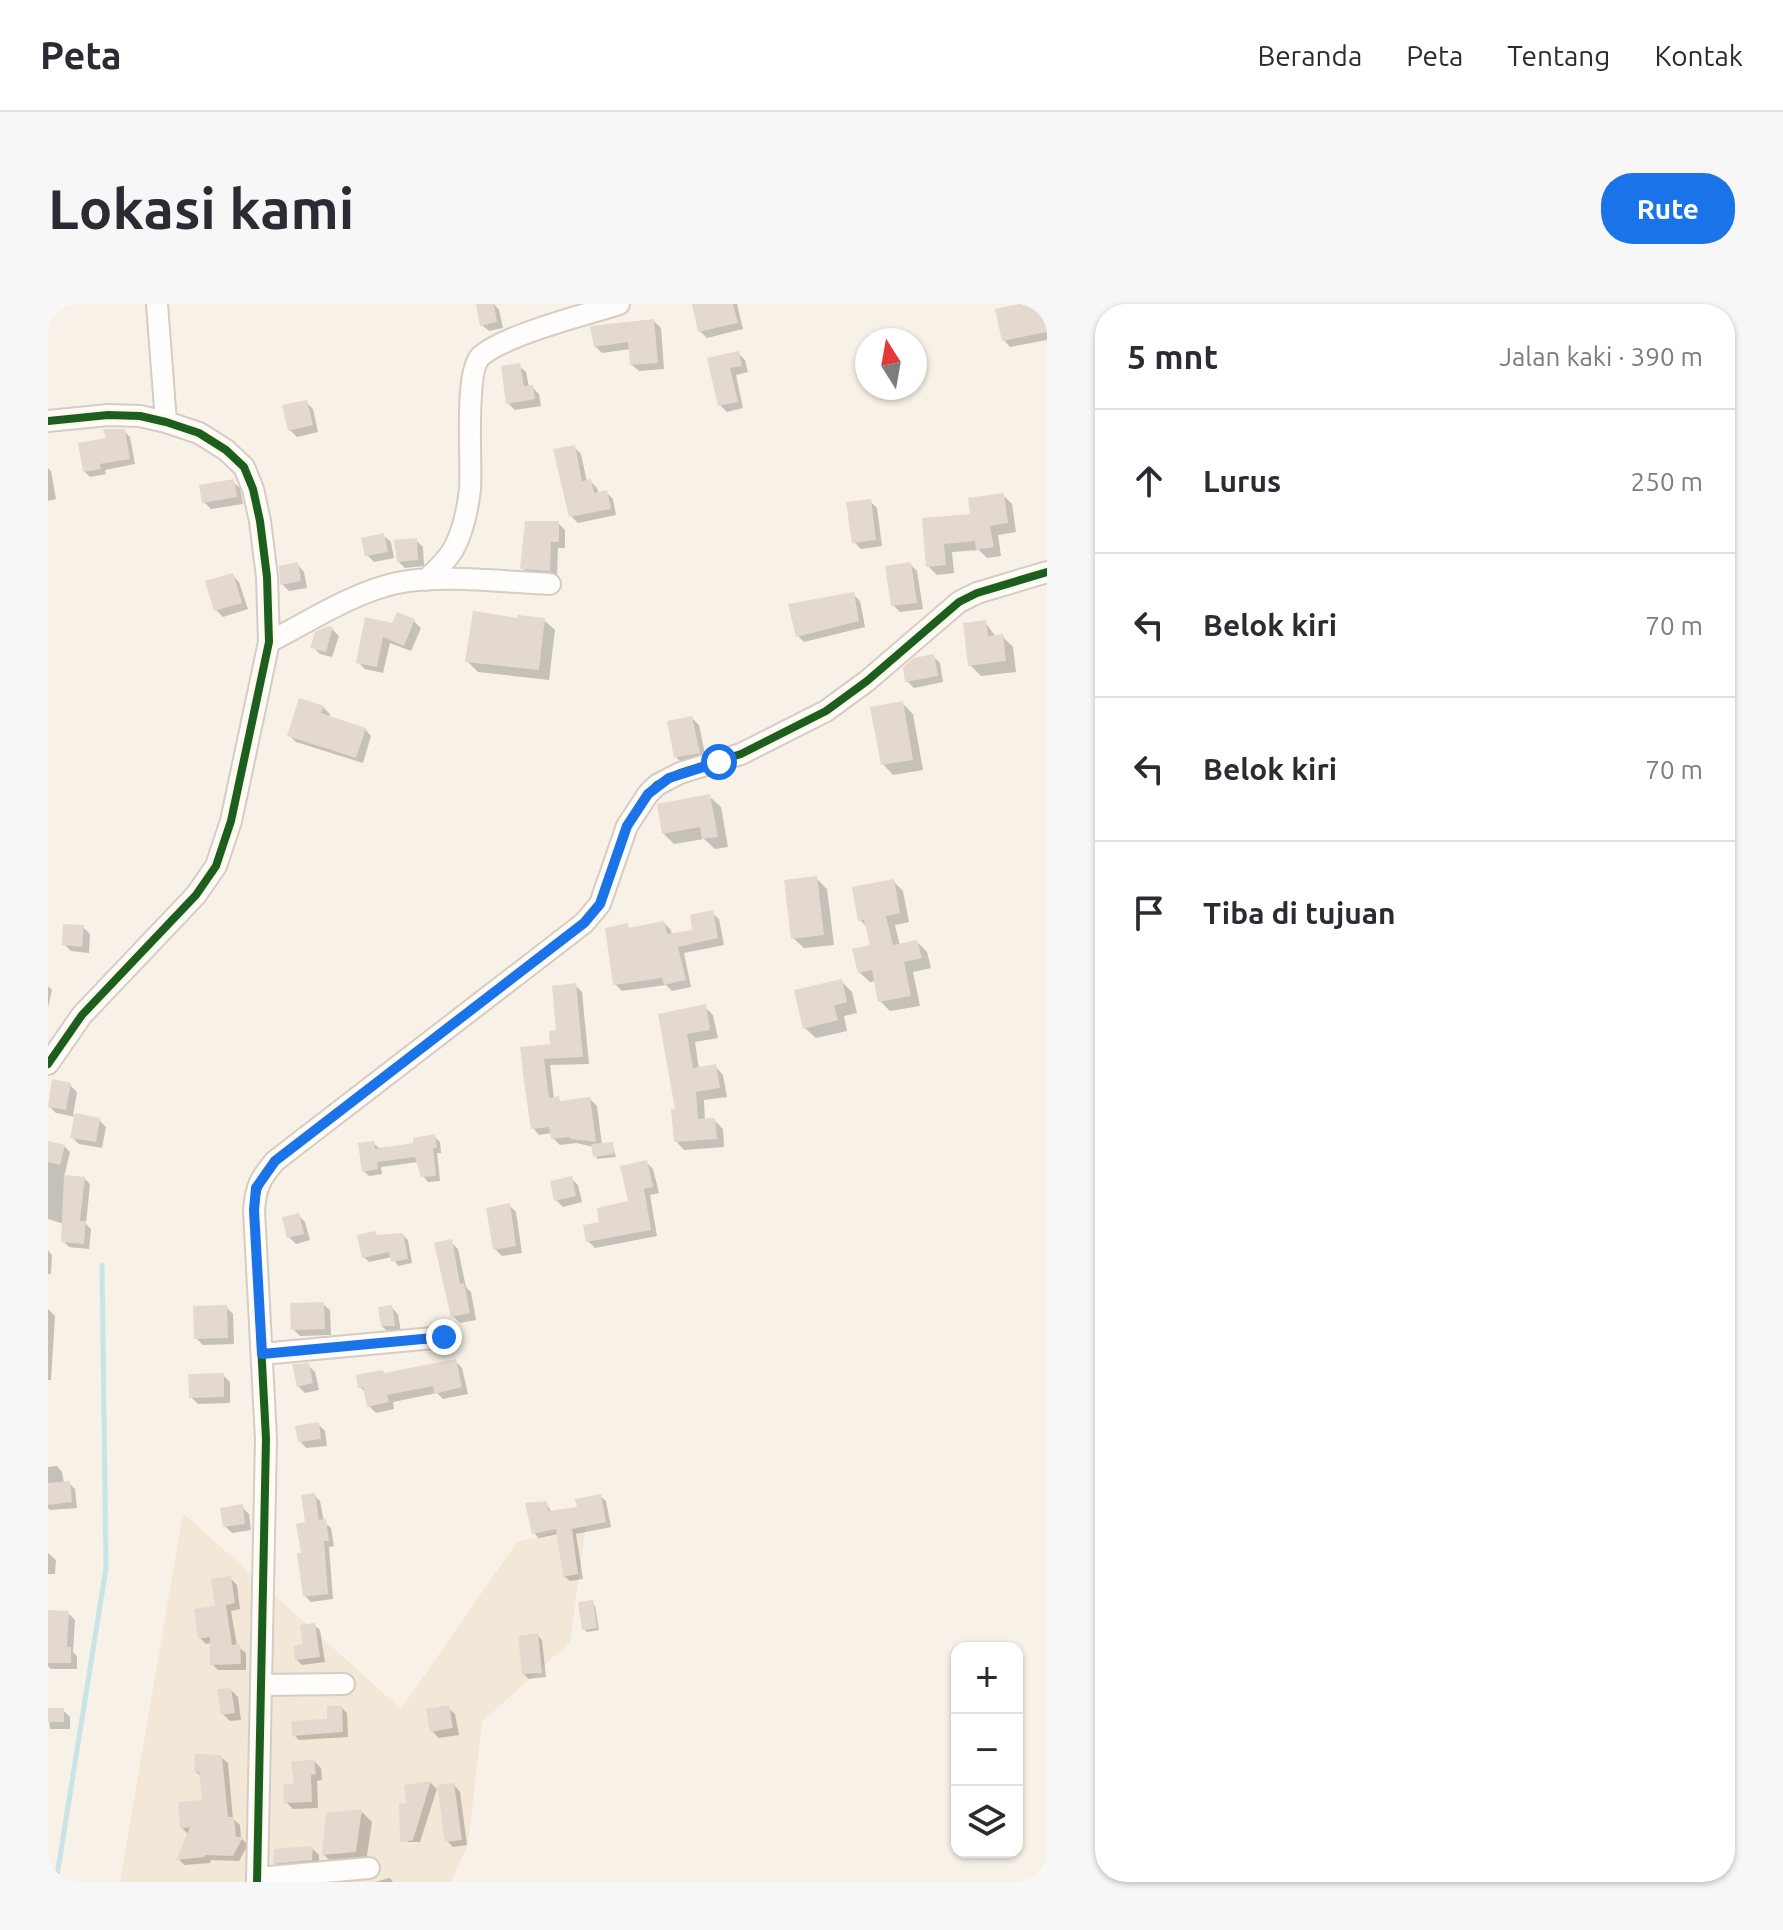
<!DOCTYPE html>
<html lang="id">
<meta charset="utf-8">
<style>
body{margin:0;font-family:Ubuntu,sans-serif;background:#f7f7f7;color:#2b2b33}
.controls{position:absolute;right:24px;bottom:24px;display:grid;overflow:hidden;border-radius:16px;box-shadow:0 2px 6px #0004}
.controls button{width:72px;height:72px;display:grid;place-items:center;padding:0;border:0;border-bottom:2px solid #e1e1e2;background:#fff;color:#2b2b33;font:40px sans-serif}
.compass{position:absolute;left:807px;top:24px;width:72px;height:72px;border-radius:50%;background:#fff;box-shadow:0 2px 6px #0004;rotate:349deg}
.stop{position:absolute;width:24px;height:24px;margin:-18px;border:6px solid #1a73e8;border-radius:50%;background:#fff}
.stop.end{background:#1a73e8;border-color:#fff;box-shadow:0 2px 8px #0008}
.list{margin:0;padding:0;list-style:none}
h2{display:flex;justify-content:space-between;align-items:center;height:104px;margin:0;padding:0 32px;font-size:34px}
h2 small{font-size:26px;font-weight:400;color:#7c7c81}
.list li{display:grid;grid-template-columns:52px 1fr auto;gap:24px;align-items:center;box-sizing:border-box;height:144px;padding:0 32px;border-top:2px solid #e1e1e2}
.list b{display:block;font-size:30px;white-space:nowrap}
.list em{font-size:26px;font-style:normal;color:#7c7c81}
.icon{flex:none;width:44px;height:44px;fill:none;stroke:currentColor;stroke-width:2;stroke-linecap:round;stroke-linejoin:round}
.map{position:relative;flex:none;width:999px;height:1578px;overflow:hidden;border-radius:32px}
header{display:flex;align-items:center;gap:48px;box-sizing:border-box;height:112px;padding:0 40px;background:#fff;border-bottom:2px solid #e1e1e2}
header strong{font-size:38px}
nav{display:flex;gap:44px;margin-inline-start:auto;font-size:28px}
.intro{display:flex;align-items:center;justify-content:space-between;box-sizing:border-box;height:192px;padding:0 48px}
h1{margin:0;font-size:56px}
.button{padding:20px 36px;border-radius:32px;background:#1a73e8;color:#fff;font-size:28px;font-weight:700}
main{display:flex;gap:48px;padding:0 48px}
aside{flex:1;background:#fff;border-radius:32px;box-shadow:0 2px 6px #0004}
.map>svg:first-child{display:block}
.residential{fill:#f3e7d7}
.shadow{fill:#0003}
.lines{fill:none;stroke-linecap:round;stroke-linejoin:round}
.stream{stroke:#c9e4e7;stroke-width:5}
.building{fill:#e3d9cf}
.minor-casing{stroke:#d6ccc2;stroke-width:24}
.minor{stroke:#fefdfb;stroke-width:20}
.cycleway-casing{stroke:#fff7e8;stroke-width:13}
.cycleway{stroke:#1b5e20;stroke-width:8}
.route{stroke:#1a73e8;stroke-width:10}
</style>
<header>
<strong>Peta</strong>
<nav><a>Beranda</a><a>Peta</a><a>Tentang</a><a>Kontak</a></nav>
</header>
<div class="intro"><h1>Lokasi kami</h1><a class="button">Rute</a></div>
<main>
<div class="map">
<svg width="999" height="1578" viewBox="0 0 999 1578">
<rect width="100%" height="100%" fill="#f7f1e7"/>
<path class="residential" d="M 135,1209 L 353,1405 L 469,1238 L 538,1221 L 522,1338 L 434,1418 L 420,1540 L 403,1578 L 72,1578 Z"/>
<path class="shadow" d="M 438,0 L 446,0 L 451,6 L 455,24 L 441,27 L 434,21 Z
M 646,0 L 689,0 L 695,25 L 659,34 L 652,27 Z
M 971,0 L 999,0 L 999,36 L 962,43 L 956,36 Z
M 606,17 L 613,24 L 616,65 L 591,67 L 584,61 L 582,45 L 554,49 L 547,42 Z
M 690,49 L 697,56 L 700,68 L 688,71 L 695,104 L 679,108 L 672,101 L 662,56 Z
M 471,62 L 478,68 L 481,83 L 484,83 L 491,90 L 493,102 L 467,106 L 460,99 Z
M 258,98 L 265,105 L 270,128 L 249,133 L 242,126 Z
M 76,127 L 82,133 L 87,160 L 57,166 L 58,170 L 42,173 L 36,167 L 60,136 Z
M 526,143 L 533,150 L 539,178 L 542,177 L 549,184 L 551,190 L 558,188 L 565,195 L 568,211 L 530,219 L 523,212 Z
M 0,164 L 3,167 L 8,195 L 0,197 Z
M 185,178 L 192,184 L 195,200 L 163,205 L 156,198 Z
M 955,191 L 964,200 L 968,228 L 950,231 L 953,252 L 939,254 L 931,246 L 904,248 L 906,269 L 889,271 L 880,262 L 877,216 L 925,212 Z
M 822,197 L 829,204 L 834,242 L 813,245 L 806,238 Z
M 510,219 L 517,226 L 517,244 L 510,244 L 509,273 L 481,271 L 474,264 Z
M 336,232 L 343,238 L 346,254 L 326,258 L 319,251 Z
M 368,236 L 375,243 L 376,262 L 357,264 L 350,257 Z
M 862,260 L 869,267 L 875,305 L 852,308 L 845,301 Z
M 250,261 L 256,268 L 259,284 L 241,287 L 234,280 Z
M 184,271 L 191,278 L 200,305 L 175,313 L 168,306 Z
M 805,290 L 812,297 L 817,323 L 756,338 L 750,332 Z
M 350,310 L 366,317 L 373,324 L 363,347 L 342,339 L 335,369 L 317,365 L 310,358 L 346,321 Z
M 496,316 L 507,326 L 501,376 L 430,368 L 419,357 L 472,317 Z
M 937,318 L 948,333 L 954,332 L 965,343 L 968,368 L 933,372 L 922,361 Z
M 284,325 L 291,332 L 284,353 L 272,350 L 265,343 Z
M 885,352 L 892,359 L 895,378 L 866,384 L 859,377 Z
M 854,399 L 865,410 L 875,466 L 845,471 L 835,460 Z
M 275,403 L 282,410 L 280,414 L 317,425 L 323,432 L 315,459 L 248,438 L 241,431 Z
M 644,414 L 651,421 L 658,455 L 635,460 L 628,453 Z
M 662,493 L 673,503 L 680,543 L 667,545 L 656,535 L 626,540 L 615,529 Z
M 768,574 L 779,585 L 786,641 L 756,644 L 745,634 Z
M 845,577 L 855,587 L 861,618 L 847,621 L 852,642 L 869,638 L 879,648 L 883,664 L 865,668 L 872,702 L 842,707 L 832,697 L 828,677 L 822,678 L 811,668 L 825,642 L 820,624 L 812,616 Z
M 664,609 L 671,615 L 676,641 L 636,649 L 643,683 L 624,687 L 618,681 L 574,687 L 567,680 L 579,622 L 583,625 L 616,619 L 623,626 L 624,631 L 647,627 Z
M 35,623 L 42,630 L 41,649 L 23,647 L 16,640 Z
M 793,677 L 804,688 L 809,709 L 796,712 L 799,727 L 768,734 L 757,724 Z
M 527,681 L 534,688 L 541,760 L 502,761 L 506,795 L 510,795 L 514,799 L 542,795 L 549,802 L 554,841 L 564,840 L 568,853 L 549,855 L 545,843 L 529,839 L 512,841 L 505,834 L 504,829 L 491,831 L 485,824 L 474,745 L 504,741 Z
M 0,682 L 4,686 L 0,704 Z
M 657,703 L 665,711 L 670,734 L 647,738 L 651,765 L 667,762 L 675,771 L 679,793 L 656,796 L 657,817 L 666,816 L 675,825 L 676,843 L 636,846 L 628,837 L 629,807 L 612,711 Z
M 22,781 L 29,788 L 25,811 L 51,816 L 58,823 L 54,844 L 31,840 L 24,833 L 28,813 L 8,809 L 1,802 Z
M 386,832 L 392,838 L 393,849 L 389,849 L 392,877 L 380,878 L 375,872 L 370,858 L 333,863 L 334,870 L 321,872 L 316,867 L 325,839 L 331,844 L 368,841 Z
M 0,839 L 16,842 L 22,848 L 16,873 L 36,874 L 42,880 L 38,920 L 43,925 L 41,945 L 21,943 L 15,937 L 16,920 L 0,915 Z
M 598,858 L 605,865 L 611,889 L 602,891 L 609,932 L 547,944 L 540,937 L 554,920 L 583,898 Z
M 523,874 L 530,881 L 534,898 L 515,903 L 508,896 Z
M 461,901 L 468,908 L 474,949 L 454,952 L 447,945 Z
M 250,911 L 257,918 L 262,936 L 248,940 L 241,933 Z
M 327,929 L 330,933 L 355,931 L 360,936 L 364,959 L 350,962 L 344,953 L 321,958 L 316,953 Z
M 403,938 L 410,945 L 418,983 L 423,988 L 428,1016 L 412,1019 L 405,1012 Z
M 0,946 L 4,951 L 3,970 L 0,970 Z
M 275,1000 L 282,1006 L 283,1031 L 252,1032 L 245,1025 Z
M 178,1003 L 185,1010 L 186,1040 L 155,1041 L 148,1034 Z
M 343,1003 L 350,1010 L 353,1028 L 341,1029 L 334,1022 Z
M 0,1005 L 7,1012 L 3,1076 L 0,1076 Z
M 407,1057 L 414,1064 L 420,1090 L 395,1095 L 389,1089 L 345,1098 L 346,1105 L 328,1109 L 321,1102 L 318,1089 L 312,1083 L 338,1071 Z
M 260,1061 L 267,1068 L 271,1086 L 257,1089 L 250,1082 Z
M 175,1071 L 182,1078 L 182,1099 L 150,1100 L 143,1093 Z
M 270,1120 L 277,1127 L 279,1142 L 258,1144 L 252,1137 Z
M 9,1162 L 14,1168 L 16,1179 L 21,1179 L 27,1185 L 29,1204 L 2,1206 L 0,1204 L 0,1163 Z
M 266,1191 L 272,1197 L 276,1218 L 283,1224 L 286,1242 L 281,1243 L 285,1295 L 263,1298 L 257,1292 L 260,1220 Z
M 552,1192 L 558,1197 L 563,1223 L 528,1230 L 535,1275 L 522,1277 L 516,1272 L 510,1230 L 491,1234 L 486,1229 L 498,1199 L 504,1209 L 531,1205 Z
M 194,1203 L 201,1210 L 203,1226 L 184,1229 L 177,1222 Z
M 0,1249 L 8,1256 L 7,1270 L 0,1270 Z
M 182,1274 L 189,1281 L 192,1305 L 183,1307 L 189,1342 L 198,1349 L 198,1366 L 170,1366 L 164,1360 L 164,1339 L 158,1340 L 152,1334 Z
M 544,1299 L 547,1302 L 551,1326 L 539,1328 L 536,1325 Z
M 0,1309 L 20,1309 L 27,1316 L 25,1348 L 29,1352 L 29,1365 L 3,1365 L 0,1362 Z
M 266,1321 L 272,1326 L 277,1358 L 254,1361 L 249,1356 Z
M 489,1331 L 494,1336 L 498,1373 L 481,1375 L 476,1370 Z
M 183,1386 L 190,1393 L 193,1416 L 182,1417 L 175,1410 Z
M 294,1404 L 299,1409 L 300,1433 L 251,1436 L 246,1431 L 281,1417 Z
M 400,1404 L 407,1410 L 411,1431 L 391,1434 L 384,1427 Z
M 0,1406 L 15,1406 L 22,1413 L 22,1425 L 2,1425 Z
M 173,1453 L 180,1459 L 185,1515 L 192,1521 L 193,1534 L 200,1541 L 191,1557 L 163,1556 L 162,1559 L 136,1561 L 131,1555 L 141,1531 L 134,1524 L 156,1498 L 154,1473 L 148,1468 Z
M 266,1457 L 273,1464 L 274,1476 L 269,1477 L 270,1504 L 245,1505 L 238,1498 Z
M 383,1479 L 389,1485 L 372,1538 L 360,1538 L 354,1531 L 360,1501 L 358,1483 Z
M 406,1481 L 412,1488 L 419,1541 L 405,1543 L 399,1537 Z
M 313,1507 L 324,1518 L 318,1558 L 287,1561 L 276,1551 Z
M 264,1544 L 271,1551 L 271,1562 L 234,1566 L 227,1559 Z
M 342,1574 L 345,1578 L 327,1578 Z"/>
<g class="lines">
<path class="stream" d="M 8,1578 L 58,1264 L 54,961"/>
</g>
<path class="building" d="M 428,0 L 446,0 L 449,18 L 432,22 Z
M 644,0 L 685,0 L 690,19 L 650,28 Z
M 971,0 L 995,0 L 999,28 L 954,37 L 947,5 Z
M 606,15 L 610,59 L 582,61 L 580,38 L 546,43 L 542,22 Z
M 691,47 L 694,62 L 682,64 L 690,98 L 670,102 L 659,54 Z
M 472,59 L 476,82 L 485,81 L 487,95 L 458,100 L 453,62 Z
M 259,96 L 265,121 L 240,127 L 234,101 Z
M 55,125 L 77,125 L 82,155 L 52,160 L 53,165 L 35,168 L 30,139 L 58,134 Z
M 527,141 L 534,177 L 543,175 L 546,189 L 559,186 L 563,205 L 521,213 L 505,145 Z
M 186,175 L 189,193 L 154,199 L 151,181 Z
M 956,189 L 960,219 L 942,222 L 946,243 L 928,246 L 927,237 L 896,240 L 898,261 L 878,263 L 874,214 L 922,210 L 920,194 Z
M 823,195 L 828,236 L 804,239 L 798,198 Z
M 477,217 L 511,217 L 511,238 L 503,238 L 502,267 L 472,265 Z
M 336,229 L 340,248 L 317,252 L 313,234 Z
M 369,234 L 370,256 L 349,258 L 346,236 Z
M 250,258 L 253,277 L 232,281 L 231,262 Z
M 863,258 L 869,299 L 843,302 L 837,262 Z
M 185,269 L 194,299 L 166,307 L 157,277 Z
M 806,288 L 811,317 L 748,333 L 740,300 Z
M 425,307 L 470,314 L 470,311 L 497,314 L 491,366 L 417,358 Z
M 349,308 L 367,315 L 356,342 L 335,333 L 329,363 L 308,359 L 317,313 L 344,319 Z
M 938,316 L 940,332 L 955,330 L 958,357 L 920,362 L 915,319 Z
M 279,322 L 285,323 L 278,348 L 262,344 L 267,328 Z
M 886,350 L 890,372 L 857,378 L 855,363 L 866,354 Z
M 251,394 L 276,402 L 273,409 L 318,424 L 308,454 L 239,432 Z
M 855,397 L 865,456 L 833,461 L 822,403 Z
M 644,412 L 652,449 L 626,454 L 619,417 Z
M 662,490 L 670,533 L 654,535 L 652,523 L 614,530 L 609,500 Z
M 769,572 L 776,631 L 743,635 L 736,576 Z
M 846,575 L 852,609 L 838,612 L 845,641 L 869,636 L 874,654 L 856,658 L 863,692 L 830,698 L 824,666 L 810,669 L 804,645 L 822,641 L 816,616 L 810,617 L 804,583 Z
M 665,606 L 670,634 L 630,643 L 638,676 L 616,681 L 614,674 L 565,681 L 557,624 L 580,619 L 580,624 L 616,617 L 619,630 L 644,626 L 642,611 Z
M 15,620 L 36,621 L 34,643 L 14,641 Z
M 794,675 L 799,698 L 786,702 L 790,716 L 755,725 L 746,686 Z
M 528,679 L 535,753 L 496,755 L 501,794 L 511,792 L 512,797 L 542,793 L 548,838 L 523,835 L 522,833 L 503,835 L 501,823 L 483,825 L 476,777 L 472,743 L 502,740 L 501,727 L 508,726 L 504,682 Z
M 658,700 L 662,726 L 639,730 L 645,764 L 668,760 L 672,784 L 648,788 L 650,815 L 667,814 L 669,835 L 626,838 L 623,805 L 627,805 L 610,710 Z
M 4,775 L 23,779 L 18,806 L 0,803 Z
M 27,809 L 52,814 L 48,838 L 22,834 Z
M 387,830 L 389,844 L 385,844 L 388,872 L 373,873 L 367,853 L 329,858 L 330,865 L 314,868 L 310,839 L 326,837 L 327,845 L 365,839 L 365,834 Z
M 0,837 L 17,841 L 12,861 L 0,858 Z
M 565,838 L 566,850 L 545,853 L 543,840 Z
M 599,856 L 605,883 L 596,885 L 603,926 L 538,938 L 535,921 L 551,918 L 549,904 L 580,897 L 572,862 Z
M 16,871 L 37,873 L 32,917 L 38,917 L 36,940 L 13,938 Z
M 524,872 L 528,892 L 506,897 L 502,877 Z
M 462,899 L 468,942 L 445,946 L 438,904 Z
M 251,909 L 256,930 L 239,934 L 234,913 Z
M 327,927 L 328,931 L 355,929 L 360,955 L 343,958 L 341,948 L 314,954 L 309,931 Z
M 404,935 L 412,980 L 416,979 L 422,1009 L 403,1013 L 386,939 Z
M 276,998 L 277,1025 L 243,1026 L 242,999 Z
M 179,1001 L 180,1034 L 146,1035 L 145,1002 Z
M 344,1001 L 347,1022 L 333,1022 L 330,1003 Z
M 408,1055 L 414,1083 L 386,1090 L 385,1082 L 339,1091 L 341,1098 L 319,1103 L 315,1083 L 310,1084 L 308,1071 L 335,1066 L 336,1069 Z
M 261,1059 L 265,1079 L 249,1083 L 244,1060 Z
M 176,1069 L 176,1093 L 141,1094 L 140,1070 Z
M 271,1118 L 273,1135 L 250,1138 L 247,1122 Z
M 22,1177 L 24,1198 L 0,1201 L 0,1179 Z
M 267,1189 L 271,1216 L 278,1215 L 281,1237 L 276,1237 L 280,1290 L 255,1293 L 249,1249 L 253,1249 L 248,1220 L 257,1218 L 253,1191 Z
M 553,1190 L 558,1218 L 524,1225 L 530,1270 L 515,1273 L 508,1225 L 484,1230 L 477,1199 L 499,1197 L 500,1207 L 529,1203 L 527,1195 Z
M 195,1200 L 197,1220 L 175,1223 L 172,1204 Z
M 183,1272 L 187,1299 L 178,1301 L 184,1341 L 192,1340 L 193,1360 L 162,1361 L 162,1333 L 150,1335 L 146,1305 L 167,1302 L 163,1275 Z
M 545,1296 L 549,1324 L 534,1326 L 530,1298 Z
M 0,1306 L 21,1307 L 19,1343 L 23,1343 L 23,1359 L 0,1359 Z
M 267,1319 L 272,1353 L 247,1356 L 245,1342 L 255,1340 L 252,1321 Z
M 490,1329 L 494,1369 L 474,1370 L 470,1332 Z
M 183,1384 L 187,1409 L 173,1411 L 169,1385 Z
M 401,1401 L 405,1424 L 382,1428 L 378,1405 Z
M 279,1402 L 294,1402 L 295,1428 L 244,1432 L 243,1417 L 279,1415 Z
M 0,1404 L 16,1404 L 16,1418 L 0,1418 Z
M 147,1450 L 174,1451 L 180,1513 L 186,1513 L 188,1533 L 195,1533 L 185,1552 L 157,1551 L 157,1553 L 128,1556 L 142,1523 L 132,1525 L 130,1498 L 154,1496 L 151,1468 L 146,1468 Z
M 266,1455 L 268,1470 L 263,1471 L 264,1498 L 236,1499 L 235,1480 L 246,1480 L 243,1458 Z
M 383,1477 L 365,1536 L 352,1539 L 351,1500 L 358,1499 L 356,1481 Z
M 406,1479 L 414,1536 L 397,1538 L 389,1481 Z
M 314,1505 L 308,1548 L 274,1551 L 278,1509 Z
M 265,1542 L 264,1556 L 225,1560 L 226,1545 Z"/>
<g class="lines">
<g class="minor-casing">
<path id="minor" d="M 109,0 L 118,118
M 0,117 L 60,111 L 92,112 L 118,118 L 151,129 L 178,146 L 196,163 L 205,185 L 212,217 L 219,273 L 221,338 L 183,517 L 168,562 L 148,591 L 34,711 L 0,760
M 378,276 C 388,266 400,256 406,244 C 415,227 420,203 422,185 C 424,158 416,67 433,52 C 459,30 537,11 571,0
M 221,338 C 260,318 306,288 349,279 C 393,270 455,278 502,280
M 214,1050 L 396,1033
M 214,1381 L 296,1380
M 209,1574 L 321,1564
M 209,1578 L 218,1135 L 206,906 C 208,882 212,875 227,857 L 536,619 L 552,600 L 579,522 L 600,490 L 609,481 L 632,469 L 693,450 L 778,407 L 819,377 L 911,298 L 929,289 L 999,268"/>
</g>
<use href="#minor" class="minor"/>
<g class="cycleway-casing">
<path id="cycleway" d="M 0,117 L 60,111 L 92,112 L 118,118 L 151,129 L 178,146 L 196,163 L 205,185 L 212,217 L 219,273 L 221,338 L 183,517 L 168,562 L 148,591 L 34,711 L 0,760
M 209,1578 L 218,1135 L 206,906 C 208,882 212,875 227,857 L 536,619 L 552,600 L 579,522 L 600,490 L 609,481 L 632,469 L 693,450 L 778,407 L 819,377 L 911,298 L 929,289 L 999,268"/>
</g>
<use href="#cycleway" class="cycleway"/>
</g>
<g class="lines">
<path class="route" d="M 396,1033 L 214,1050 L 206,906 L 208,884 L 227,857 L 536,619 L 552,600 L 579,522 L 600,490 L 621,474 L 671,458"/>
</g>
</svg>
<div class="controls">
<button>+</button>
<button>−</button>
<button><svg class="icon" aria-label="layers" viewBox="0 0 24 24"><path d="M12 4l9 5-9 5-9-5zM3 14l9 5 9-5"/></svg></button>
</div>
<svg class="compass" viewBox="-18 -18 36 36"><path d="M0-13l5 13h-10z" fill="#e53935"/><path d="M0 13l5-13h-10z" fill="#7c7c81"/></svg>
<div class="stop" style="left:671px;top:458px"></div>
<div class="stop end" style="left:396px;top:1033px"></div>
</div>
<aside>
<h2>5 mnt<small>Jalan kaki · 390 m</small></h2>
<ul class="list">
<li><svg class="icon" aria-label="ahead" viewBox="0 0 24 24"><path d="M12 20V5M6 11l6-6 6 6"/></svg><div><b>Lurus</b></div><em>250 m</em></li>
<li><svg class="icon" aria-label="left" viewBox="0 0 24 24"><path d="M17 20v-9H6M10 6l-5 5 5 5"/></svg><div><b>Belok kiri</b></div><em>70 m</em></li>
<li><svg class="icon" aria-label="left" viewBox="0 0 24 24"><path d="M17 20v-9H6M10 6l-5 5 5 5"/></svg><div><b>Belok kiri</b></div><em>70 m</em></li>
<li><svg class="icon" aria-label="arrive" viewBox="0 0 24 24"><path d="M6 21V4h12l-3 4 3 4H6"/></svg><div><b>Tiba di tujuan</b></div></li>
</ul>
</aside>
</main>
